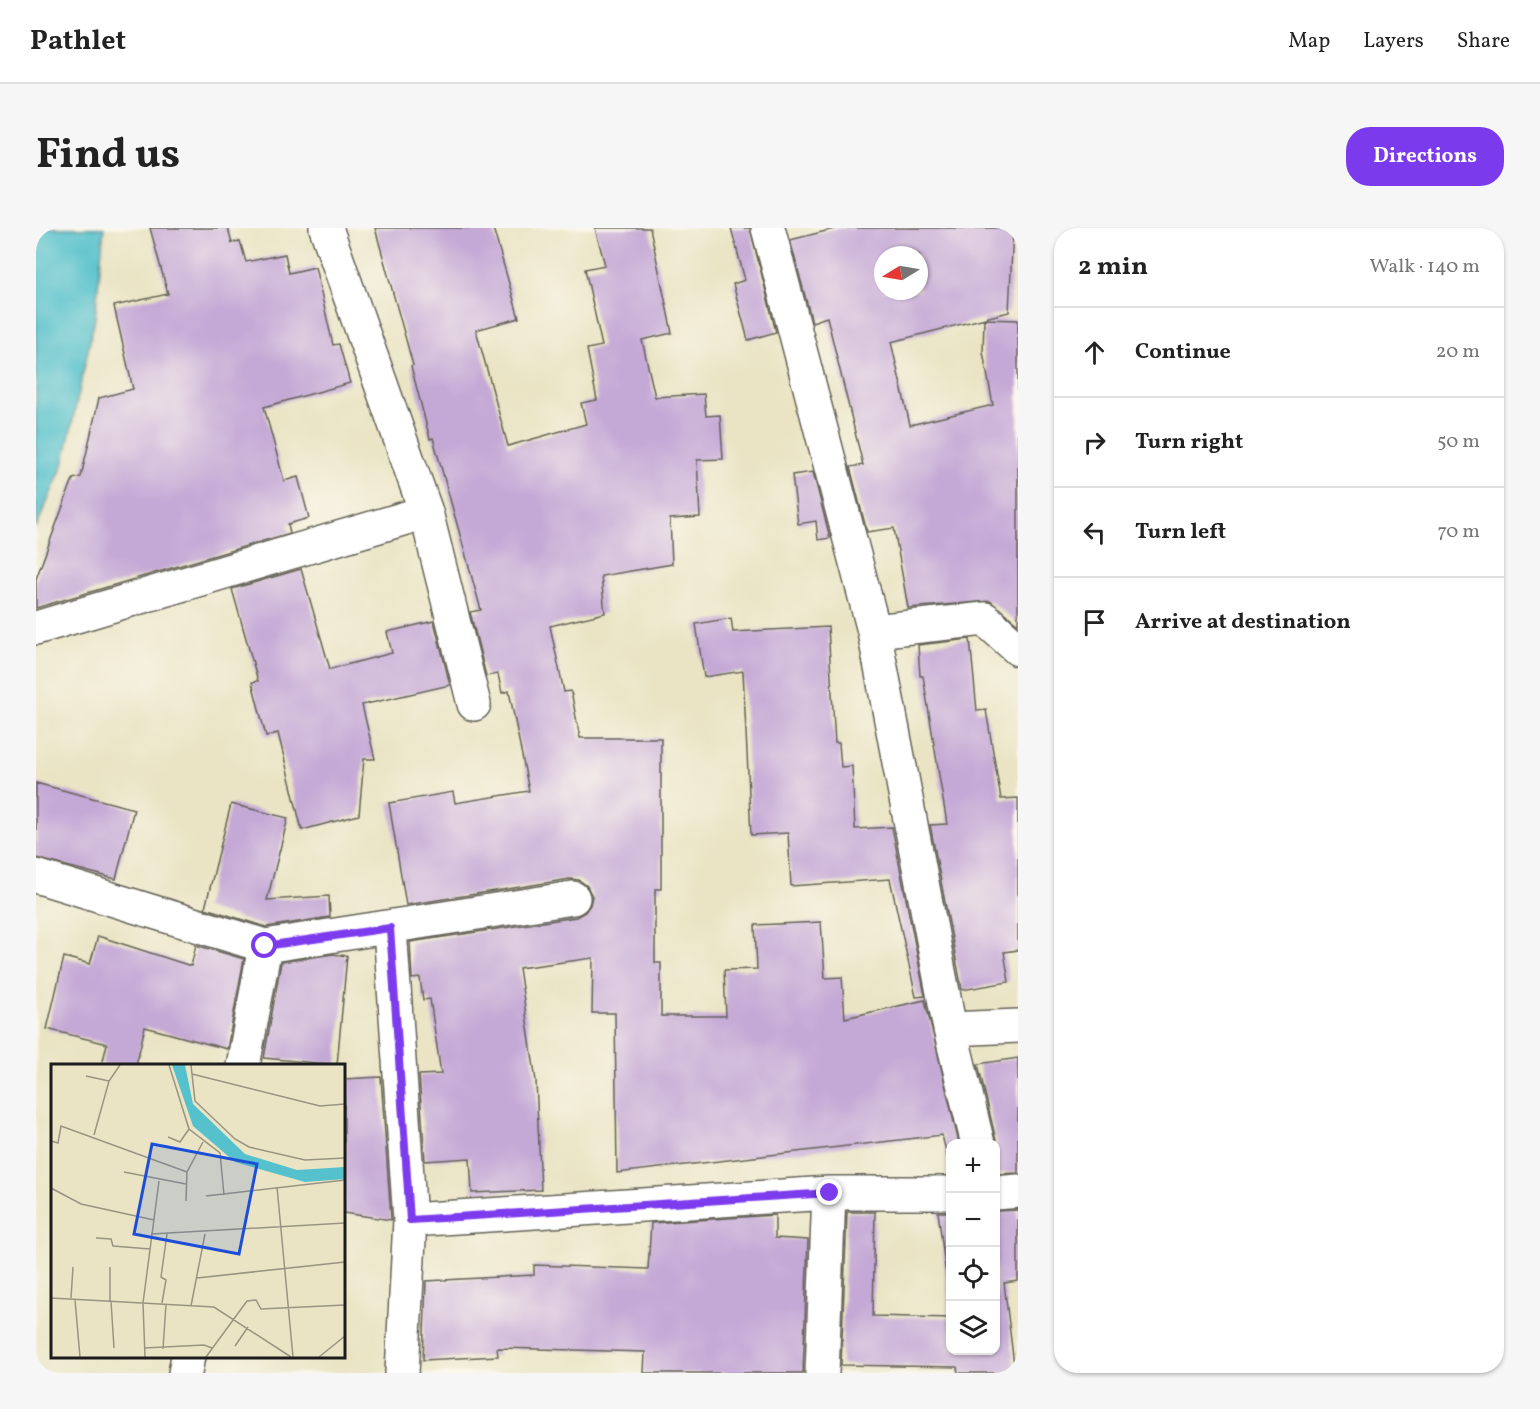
<!DOCTYPE html>
<meta charset="utf-8">
<style>
body{margin:0;font-family:Vollkorn,serif;background:#f6f6f6;color:#222}
.controls{position:absolute;right:18px;bottom:18px;display:grid;overflow:hidden;border-radius:12px;box-shadow:0 2px 4px #0004}
.controls button{width:54px;height:54px;display:grid;place-items:center;padding:0;border:0;border-bottom:2px solid #e0e0e0;background:#fff;color:#222;font:30px sans-serif}
.compass{position:absolute;left:838px;top:18px;width:54px;height:54px;border-radius:50%;background:#fff;box-shadow:0 2px 4px #0004;rotate:259deg}
.stop{position:absolute;width:18px;height:18px;margin:-14px;border:4px solid #7c3aed;border-radius:50%;background:#fff}
.stop.end{background:#7c3aed;border-color:#fff;box-shadow:0 2px 6px #0008}
.list{margin:0;padding:0;list-style:none}
h2{display:flex;justify-content:space-between;align-items:center;height:78px;margin:0;padding:0 24px;font-size:26px}
h2 small{font-size:20px;font-weight:400;color:#767676}
.list li{display:grid;grid-template-columns:39px 1fr auto;gap:18px;align-items:center;box-sizing:border-box;height:90px;padding:0 24px;border-top:2px solid #e0e0e0}
.list b{display:block;font-size:22px;white-space:nowrap}
.list em{font-size:20px;font-style:normal;color:#767676}
.icon{flex:none;width:33px;height:33px;fill:none;stroke:currentColor;stroke-width:2;stroke-linecap:round;stroke-linejoin:round}
.map{position:relative;flex:none;width:982px;height:1145px;overflow:hidden;border-radius:24px}
header{display:flex;align-items:center;gap:36px;box-sizing:border-box;height:84px;padding:0 30px;background:#fff;border-bottom:2px solid #e0e0e0}
header strong{font-size:28px}
nav{display:flex;gap:33px;margin-inline-start:auto;font-size:21px}
.intro{display:flex;align-items:center;justify-content:space-between;box-sizing:border-box;height:144px;padding:0 36px}
h1{margin:0;font-size:42px}
.button{padding:15px 27px;border-radius:24px;background:#7c3aed;color:#fff;font-size:21px;font-weight:700}
main{display:flex;gap:36px;padding:0 36px}
aside{flex:1;background:#fff;border-radius:24px;box-shadow:0 2px 4px #0004}
.map>svg:first-child{display:block}
.water{fill:#54c1cc;stroke:#386e74;stroke-width:1.5}
.building{fill:#c4a8d6;fill-rule:evenodd}
.lines{fill:none;stroke-linecap:round;stroke-linejoin:round}
.minor-casing{stroke:#646257;stroke-width:36}
.minor{stroke:#fff;stroke-width:33}
.route{stroke:#7c3aed;stroke-width:8}
.inset-road{fill:none;stroke:#989481;stroke-width:1.5}
.view{fill:#1d4ed8;fill-opacity:0.15;stroke:#1d4ed8;stroke-width:3}
.inset-edge{fill:none;stroke:#1c1c1c;stroke-width:3}
</style>
<header>
<strong>Pathlet</strong>
<nav><a>Map</a><a>Layers</a><a>Share</a></nav>
</header>
<div class="intro"><h1>Find us</h1><a class="button">Directions</a></div>
<main>
<div class="map">
<svg width="982" height="1145" viewBox="0 0 982 1145">
<rect width="100%" height="100%" fill="#fbf7ec"/>
<filter id="ink" filterUnits="userSpaceOnUse"><feTurbulence type="fractalNoise" baseFrequency=".0167" numOctaves="2"/><feDisplacementMap in="SourceGraphic" scale="12" xChannelSelector="R" yChannelSelector="G"/><feConvolveMatrix kernelMatrix="1 2 1 2 8 2 1 2 1" color-interpolation-filters="sRGB"/></filter>
<filter id="wash" filterUnits="userSpaceOnUse"><feTurbulence type="fractalNoise" baseFrequency=".008" numOctaves="4" result="noise"/><feDisplacementMap in="SourceGraphic" scale="24" xChannelSelector="R" yChannelSelector="G"/><feGaussianBlur stdDeviation="1.35" result="paint"/><feColorMatrix in="noise" values="0 0 0 0 0 0 0 0 0 0 0 0 0 0 0 0 0 1.4 0 .05"/><feComposite in="paint" operator="in"/></filter>
<g filter="url(#wash)">
<rect width="100%" height="100%" fill="#eae4c4"/>
<path class="water" d="M 0,0 L 68,0 L 59,90 L 27,237 L 0,300 Z"/>
<g id="blocks">
<path class="building" d="M 114,0 L 192,0 L 196,15 L 204,13 L 210,34 L 249,26 L 253,45 L 279,39 L 297,117 L 303,116 L 314,155 L 228,179 L 248,253 L 262,249 L 273,290 L 252,296 L 254,305 L 0,380 L 0,351 L 37,251 L 45,249 L 63,170 L 97,161 L 78,78 L 132,66 Z
M 339,0 L 457,0 L 483,90 L 440,102 L 472,218 L 550,196 L 545,175 L 561,172 L 551,121 L 566,118 L 549,41 L 569,37 L 559,0 L 614,0 L 636,105 L 606,112 L 619,169 L 668,166 L 670,188 L 684,187 L 687,231 L 661,232 L 664,289 L 634,291 L 636,336 L 565,348 L 569,385 L 514,398 L 528,464 L 535,463 L 544,510 L 625,510 L 625,661 L 619,661 L 619,735 L 625,735 L 625,788 L 690,788 L 688,742 L 721,741 L 719,697 L 785,694 L 789,750 L 806,749 L 809,790 L 889,772 L 923,915 L 915,915 L 915,944 L 906,907 L 581,945 L 579,785 L 556,785 L 557,730 L 483,740 L 500,853 L 505,962 L 436,965 L 434,930 L 389,933 L 383,847 L 405,846 L 394,771 L 387,772 L 384,750 L 376,751 L 374,714 L 540,689 L 549,684 L 554,677 L 556,668 L 551,658 L 543,652 L 534,651 L 370,677 L 353,575 L 417,564 L 419,575 L 493,563 L 473,463 L 466,465 L 462,446 L 450,448 L 434,384 L 445,382 L 397,210 L 394,211 L 375,138 L 377,137 Z
M 695,0 L 714,0 L 740,104 L 712,112 L 697,56 L 709,52 Z
M 802,0 L 977,0 L 973,84 L 855,114 L 874,197 L 957,177 L 947,124 L 948,91 L 982,92 L 982,396 L 954,373 L 872,380 L 858,300 L 831,304 L 814,239 L 827,237 L 791,89 L 776,94 L 754,12 ZM 847,27 L 883,27 L 883,63 L 847,63 Z
M 777,244 L 794,310 L 782,312 L 780,293 L 762,296 L 756,247 Z
M 265,341 L 294,441 L 356,425 L 351,404 L 398,393 L 414,457 L 326,477 L 339,531 L 328,531 L 323,587 L 266,602 L 242,505 L 230,508 L 216,454 L 222,453 L 196,361 Z
M 695,390 L 697,404 L 792,399 L 799,515 L 803,515 L 805,539 L 816,538 L 819,601 L 856,599 L 889,768 L 880,769 L 854,651 L 755,658 L 752,605 L 715,607 L 707,443 L 668,449 L 660,396 Z
M 934,411 L 941,483 L 950,482 L 965,571 L 982,570 L 982,722 L 968,724 L 973,754 L 926,762 L 894,597 L 911,596 L 887,448 L 884,448 L 882,417 Z
M 0,555 L 98,581 L 80,651 L 0,630 Z
M 195,576 L 252,590 L 231,672 L 293,668 L 294,689 L 230,699 L 169,680 Z
M 62,708 L 155,738 L 160,717 L 208,731 L 191,821 L 109,799 L 100,837 L 66,837 L 71,816 L 11,801 L 28,729 L 54,736 Z
M 297,726 L 311,728 L 301,837 L 228,830 L 245,734 Z
M 982,830 L 982,945 L 960,946 L 960,912 L 942,836 Z
M 345,849 L 355,991 L 355,992 L 308,985 L 308,851 Z
M 982,982 L 982,1053 L 968,1055 L 979,1145 L 922,1145 L 921,1139 L 805,1137 L 811,984 L 839,984 L 837,1088 L 915,1090 L 915,1122 L 960,1122 L 960,983 Z
M 902,984 L 915,984 L 915,1085 L 904,999 Z
M 739,987 L 739,1010 L 772,1012 L 767,1145 L 608,1145 L 609,1124 L 461,1120 L 462,1128 L 387,1132 L 390,1053 L 498,1047 L 498,1037 L 612,1041 L 615,995 Z"/>
</g>
</g>
<g filter="url(#ink)">
<use href="#blocks" fill-opacity="0" stroke="#646257" stroke-width="1.5"/>
<g class="lines">
<g class="minor-casing">
<path id="minor" d="M 290,0 L 390,284 L 438,476
M 732,0 L 838,403 L 914,801 L 942,916
M 0,400 L 390,284
M 838,403 L 949,391 L 982,421
M 0,648 L 229,718 L 537,670
M 354,701 L 374,992 L 366,1145
M 914,801 L 982,798
M 207,838 L 229,718
M 960,965 L 982,963
M 374,992 L 793,965 L 915,965
M 149,1145 L 152,1128
M 786,1145 L 793,965"/>
</g>
<use href="#minor" class="minor"/>
</g>
</g>
<g class="lines" filter="url(#ink)">
<path class="route" d="M 229,718 L 354,700 L 374,992 L 794,965"/>
</g>
<g transform="translate(15 836)">
<rect width="294" height="294" fill="#eae4c4"/>
<path d="M 121,1 L 134,1 L 142,40 L 194,90 L 246,106 L 294,103 L 294,115 L 254,118 L 184,98 L 142,62 Z" fill="#54c1cc"/>
<path class="inset-road" d="M 118,1 L 138,65 L 169,89 L 173,131M 140,1 L 144,37 L 184,75 L 198,83 L 254,96 L 294,94M 141,10 L 269,42 L 294,40M 35,12 L 58,17M 43,71 L 58,17 L 69,1M 117,73 L 129,78 L 138,65M 0,77 L 7,79 L 10,62 L 136,108M 73,108 L 135,120M 226,123 L 242,293M 0,124 L 30,140 L 103,156M 155,132 L 294,116M 135,137 L 136,108 L 152,78M 100,170 L 294,159M 45,174 L 60,175 L 62,182 L 99,185M 146,214 L 294,198M 0,234 L 163,243 L 240,293M 20,234 L 22,203M 24,236 L 29,293M 59,237 L 59,203M 60,237 L 63,284M 111,239 L 115,216 L 110,213 L 116,170M 140,242 L 154,170M 184,282 L 197,263M 93,284 L 153,281 L 161,284M 112,285 L 115,240M 94,293 L 92,239 L 108,117M 155,293 L 196,237 L 205,236 L 210,245 L 294,241M 268,293 L 294,272"/>
<path class="view" d="M 101,80 L 206,100 L 188,190 L 83,170 Z"/>
<rect width="294" height="294" class="inset-edge"/>
</g>
</svg>
<div class="controls">
<button>+</button>
<button>−</button>
<button><svg class="icon" aria-label="locate" viewBox="0 0 24 24"><circle cx="12" cy="12" r="6"/><path d="M12 2v4M12 18v4M2 12h4M18 12h4"/></svg></button>
<button><svg class="icon" aria-label="layers" viewBox="0 0 24 24"><path d="M12 4l9 5-9 5-9-5zM3 14l9 5 9-5"/></svg></button>
</div>
<svg class="compass" viewBox="-18 -18 36 36"><path d="M0-13l5 13h-10z" fill="#e53935"/><path d="M0 13l5-13h-10z" fill="#767676"/></svg>
<div class="stop" style="left:229px;top:718px"></div>
<div class="stop end" style="left:794px;top:965px"></div>
</div>
<aside>
<h2>2 min<small>Walk · 140 m</small></h2>
<ul class="list">
<li><svg class="icon" aria-label="ahead" viewBox="0 0 24 24"><path d="M12 20V5M6 11l6-6 6 6"/></svg><div><b>Continue</b></div><em>20 m</em></li>
<li><svg class="icon" aria-label="right" viewBox="0 0 24 24"><path d="M7 20v-9h11M14 6l5 5-5 5"/></svg><div><b>Turn right</b></div><em>50 m</em></li>
<li><svg class="icon" aria-label="left" viewBox="0 0 24 24"><path d="M17 20v-9H6M10 6l-5 5 5 5"/></svg><div><b>Turn left</b></div><em>70 m</em></li>
<li><svg class="icon" aria-label="arrive" viewBox="0 0 24 24"><path d="M6 21V4h12l-3 4 3 4H6"/></svg><div><b>Arrive at destination</b></div></li>
</ul>
</aside>
</main>
